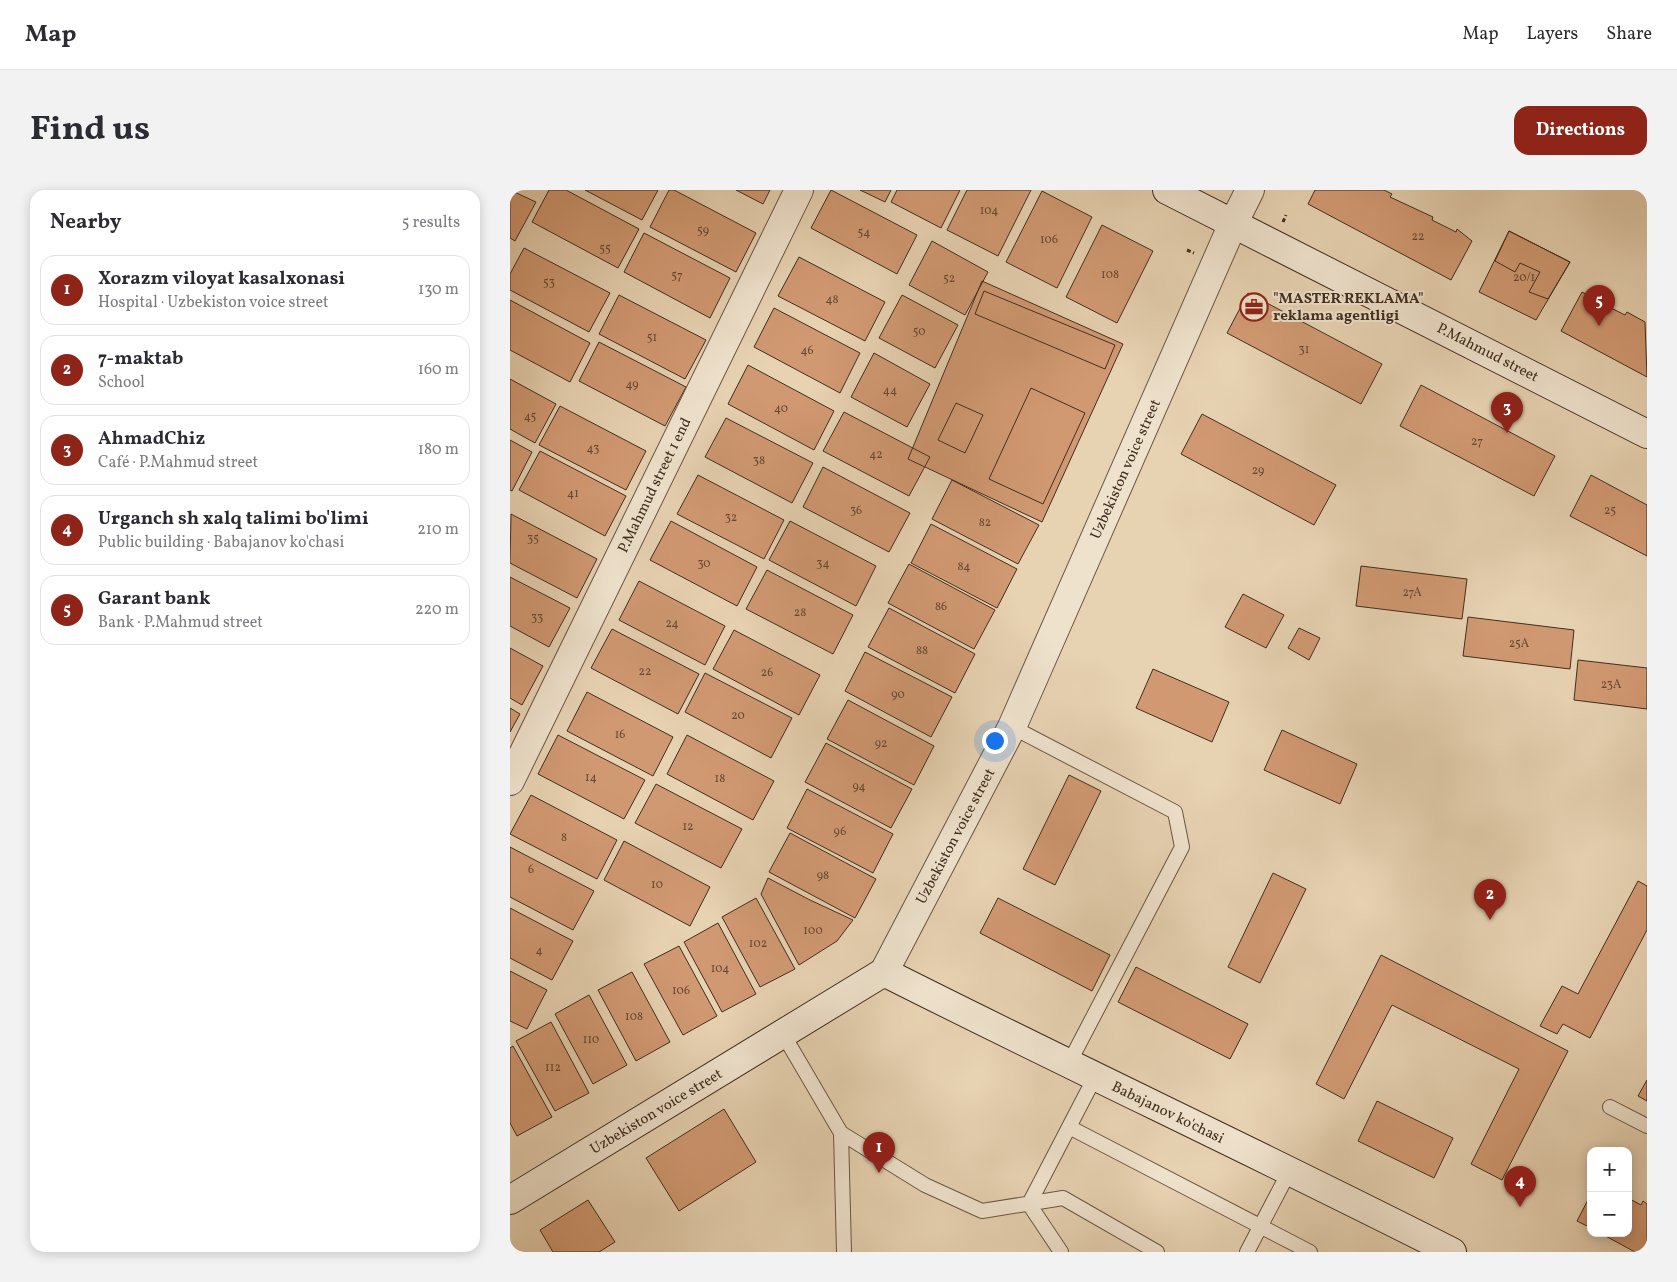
<!DOCTYPE html>
<meta charset="utf-8">
<style>
body{margin:0;font-family:Vollkorn,serif;background:#f2f2f3;color:#2b2b33}
.controls{position:absolute;right:15px;bottom:15px;display:grid;overflow:hidden;border-radius:10px;box-shadow:0 2px 12px #0003}
.controls button{width:45px;height:45px;display:grid;place-items:center;padding:0;border:0;border-bottom:1px solid #e1e1e2;background:#fff;color:#2b2b33;font:25px sans-serif}
.you{position:absolute;left:484px;top:550px;width:18px;height:18px;margin:-12px;border:4px solid #fff;border-radius:50%;background:#1a73e8;box-shadow:0 0 0 8px #1a73e833}
.badge{display:grid;place-items:center;width:32px;height:32px;border-radius:50%;background:#8f2418;color:#fff;font-size:16px;font-weight:700}
.pin{position:absolute;translate:-50% -41px;filter:drop-shadow(0 1px 2px #0008)}
.pin::after{content:'';position:absolute;top:26px;width:18px;height:15px;background:inherit;clip-path:polygon(0 0,100% 0,50% 100%)}
.list{margin:0;padding:0;list-style:none}
h2{display:flex;justify-content:space-between;align-items:center;height:65px;margin:0;padding:0 20px;font-size:21px}
h2 small{font-size:16px;font-weight:400;color:#7c7c81}
.list li{display:grid;grid-template-columns:32px 1fr auto;gap:15px;align-items:center;box-sizing:border-box;height:70px;margin:0 10px 10px;padding:0 10px;border:1px solid #e1e1e2;border-radius:15px}
.list b{display:block;font-size:19px;white-space:nowrap}
.list p{margin:0;font-size:16px;white-space:nowrap;color:#7c7c81}
.list em{font-size:16px;font-style:normal;color:#7c7c81}
.map{position:relative;flex:none;width:1137px;height:1062px;overflow:hidden;border-radius:15px}
header{display:flex;align-items:center;gap:30px;box-sizing:border-box;height:70px;padding:0 25px;background:#fff;border-bottom:1px solid #e1e1e2}
header strong{font-size:24px}
nav{display:flex;gap:28px;margin-inline-start:auto;font-size:18px}
.intro{display:flex;align-items:center;justify-content:space-between;box-sizing:border-box;height:120px;padding:0 30px}
h1{margin:0;font-size:35px}
.button{padding:12px 22px;border-radius:15px;background:#8f2418;color:#fff;font-size:18px;font-weight:700}
main{display:flex;gap:30px;padding:0 30px}
aside{flex:1;background:#fff;border-radius:15px;box-shadow:0 2px 12px #0003}
.map>svg:first-child{display:block}
.building{fill:#d19972;stroke:#402e20}
.lines{fill:none;stroke-linecap:round;stroke-linejoin:round}
.lane-casing{stroke:#6a5744;stroke-width:16}
.street-casing{stroke:#6a5744;stroke-width:30}
.secondary-casing{stroke:#402e20;stroke-width:30}
.path{stroke:#402e20;stroke-width:3;stroke-dasharray:4 2.5;stroke-linecap:butt}
.lane{stroke:#efe2cd;stroke-width:14}
.street{stroke:#efe2cd;stroke-width:28}
.secondary{stroke:#efe2cd;stroke-width:28}
.labels{text-anchor:middle;stroke-width:4;stroke-linejoin:round;paint-order:stroke}
.number-label{font-size:12px;fill:#644934}
.poi-label{font-size:15px;font-weight:bold;fill:#402e20;stroke:#efe2cd;text-anchor:start}
.street-label{font-size:15px;fill:#402e20;stroke:#efe2cd}
</style>
<header>
<strong>Map</strong>
<nav><a>Map</a><a>Layers</a><a>Share</a></nav>
</header>
<div class="intro"><h1>Find us</h1><a class="button">Directions</a></div>
<main>
<aside>
<h2>Nearby<small>5 results</small></h2>
<ul class="list">
<li><span class="badge">1</span><div><b>Xorazm viloyat kasalxonasi</b><p>Hospital · Uzbekiston voice street</p></div><em>130 m</em></li>
<li><span class="badge">2</span><div><b>7-maktab</b><p>School</p></div><em>160 m</em></li>
<li><span class="badge">3</span><div><b>AhmadChiz</b><p>Café · P.Mahmud street</p></div><em>180 m</em></li>
<li><span class="badge">4</span><div><b>Urganch sh xalq talimi bo'limi</b><p>Public building · Babajanov ko'chasi</p></div><em>210 m</em></li>
<li><span class="badge">5</span><div><b>Garant bank</b><p>Bank · P.Mahmud street</p></div><em>220 m</em></li>
</ul>
</aside>
<div class="map">
<svg width="1137" height="1062" viewBox="0 0 1137 1062">
<rect width="100%" height="100%" fill="#e7d2b2"/>
<filter id="stains"><feTurbulence type="fractalNoise" baseFrequency=".004" numOctaves="4"/><feColorMatrix values="0 0 0 0 .2 0 0 0 0 .09 0 0 0 0 .02 0 0 0 .5 -.17"/></filter>
<radialGradient id="worn" r=".72"><stop offset=".6" stop-color="#630" stop-opacity="0"/><stop offset="1" stop-color="#630" stop-opacity=".3"/></radialGradient>
<path class="building" d="M 0,0 L 26,12 L 5,51 L 0,48 Z
M 39,0 L 56,0 L 129,39 L 108,78 L 22,32 Z
M 75,0 L 148,0 L 132,30 Z
M 159,0 L 164,0 L 246,43 L 226,82 L 140,37 Z
M 226,0 L 260,0 L 253,14 Z
M 321,0 L 407,45 L 387,84 L 301,38 Z
M 350,0 L 381,0 L 375,12 Z
M 387,0 L 450,0 L 431,38 L 381,12 Z
M 457,0 L 521,0 L 488,66 L 437,40 Z
M 805,0 L 874,0 L 882,4 L 880,7 L 923,27 L 922,30 L 946,42 L 947,39 L 962,51 L 941,90 L 798,14 Z
M 532,1 L 582,27 L 547,98 L 496,72 Z
M 592,35 L 643,61 L 607,133 L 556,107 Z
M 999,41 L 1060,72 L 1026,130 L 969,102 Z
M 999,41 L 1060,72 L 1038,109 L 1019,102 L 1030,82 L 1010,73 L 1005,82 L 985,71 Z
M 134,43 L 220,88 L 200,128 L 114,82 Z
M 422,51 L 478,82 L 455,125 L 399,95 Z
M 14,58 L 100,103 L 79,142 L 0,100 L 0,84 Z
M 289,67 L 375,112 L 355,151 L 268,106 Z
M 472,91 L 613,154 L 532,332 L 398,269 Z
M 474,101 L 605,155 L 595,179 L 465,124 Z
M 1072,102 L 1083,108 L 1084,105 L 1095,110 L 1093,114 L 1115,125 L 1117,122 L 1135,132 L 1137,187 L 1051,141 Z
M 738,103 L 872,174 L 851,214 L 717,143 Z
M 109,105 L 196,150 L 175,189 L 89,144 Z
M 392,105 L 448,135 L 425,178 L 369,148 Z
M 0,110 L 80,153 L 60,192 L 0,160 Z
M 264,118 L 350,163 L 330,203 L 244,157 Z
M 89,152 L 176,197 L 155,236 L 69,191 Z
M 364,163 L 420,194 L 397,237 L 341,207 Z
M 238,175 L 324,221 L 304,260 L 218,214 Z
M 0,189 L 46,214 L 25,253 L 0,239 Z
M 911,195 L 1045,266 L 1024,306 L 890,236 Z
M 521,198 L 575,223 L 533,314 L 479,289 Z
M 446,213 L 473,225 L 455,263 L 428,250 Z
M 50,216 L 136,261 L 116,300 L 29,255 Z
M 334,222 L 420,267 L 399,306 L 313,261 Z
M 692,224 L 826,295 L 804,335 L 671,264 Z
M 216,228 L 303,273 L 282,313 L 195,267 Z
M 0,250 L 22,262 L 2,301 L 0,300 Z
M 30,261 L 116,306 L 95,346 L 9,300 Z
M 313,277 L 400,323 L 379,362 L 293,317 Z
M 188,285 L 274,330 L 254,369 L 167,324 Z
M 1081,285 L 1137,315 L 1137,366 L 1060,326 Z
M 442,290 L 529,335 L 508,374 L 422,329 Z
M 1,324 L 87,369 L 67,408 L 0,373 Z
M 161,331 L 247,377 L 227,416 L 140,370 Z
M 280,331 L 366,376 L 346,416 L 259,370 Z
M 421,334 L 507,379 L 487,418 L 401,373 Z
M 399,374 L 485,420 L 464,459 L 378,413 Z
M 851,376 L 957,389 L 952,429 L 846,416 Z
M 257,380 L 343,425 L 323,464 L 236,419 Z
M 0,387 L 60,418 L 39,457 L 0,436 Z
M 129,391 L 215,436 L 195,475 L 109,430 Z
M 733,404 L 774,425 L 756,458 L 715,437 Z
M 379,418 L 465,464 L 445,503 L 358,457 Z
M 958,427 L 1064,440 L 1060,479 L 953,466 Z
M 789,438 L 810,448 L 799,470 L 778,458 Z
M 102,439 L 189,484 L 168,524 L 81,478 Z
M 224,440 L 310,485 L 289,525 L 203,479 Z
M 0,458 L 33,476 L 12,515 L 0,508 Z
M 355,462 L 442,507 L 421,547 L 335,501 Z
M 1068,470 L 1137,478 L 1137,519 L 1064,510 Z
M 643,479 L 719,512 L 702,552 L 626,518 Z
M 195,483 L 282,528 L 261,568 L 175,522 Z
M 77,502 L 163,547 L 143,586 L 57,541 Z
M 338,510 L 424,556 L 404,595 L 317,549 Z
M 0,518 L 10,524 L 0,542 Z
M 772,540 L 847,574 L 830,614 L 754,580 Z
M 48,545 L 135,590 L 114,629 L 28,584 Z
M 177,545 L 264,591 L 243,630 L 157,584 Z
M 316,553 L 402,599 L 381,638 L 295,592 Z
M 559,585 L 591,601 L 545,695 L 513,679 Z
M 146,594 L 232,639 L 211,678 L 125,633 Z
M 297,599 L 383,644 L 363,683 L 277,638 Z
M 21,605 L 107,650 L 87,689 L 0,644 Z
M 280,643 L 366,689 L 345,728 L 259,682 Z
M 114,651 L 200,697 L 180,736 L 94,690 Z
M 0,657 L 84,701 L 63,740 L 0,707 Z
M 763,683 L 796,699 L 750,793 L 718,777 Z
M 258,688 L 300,710 L 343,730 L 327,751 L 289,775 L 251,704 Z
M 1128,691 L 1137,696 L 1137,740 L 1080,848 L 1053,834 L 1047,844 L 1030,836 L 1052,796 L 1068,804 Z
M 246,708 L 285,779 L 250,797 L 212,727 Z
M 488,708 L 600,765 L 582,801 L 470,743 Z
M 0,718 L 63,751 L 42,790 L 0,768 Z
M 208,733 L 246,804 L 212,822 L 174,752 Z
M 169,756 L 207,826 L 173,845 L 134,774 Z
M 871,765 L 1058,861 L 992,990 L 961,974 L 1009,879 L 882,815 L 834,909 L 806,894 Z
M 626,777 L 738,834 L 720,869 L 608,812 Z
M 0,781 L 37,800 L 17,839 L 0,831 Z
M 122,782 L 160,852 L 126,871 L 88,800 Z
M 79,805 L 117,875 L 83,894 L 45,824 Z
M 41,832 L 79,903 L 45,921 L 6,851 Z
M 3,856 L 42,927 L 7,946 L 0,933 L 0,858 Z
M 1137,890 L 1137,911 L 1128,906 Z
M 867,911 L 943,948 L 924,988 L 848,951 Z
M 214,919 L 246,972 L 169,1021 L 136,968 Z
M 1081,1004 L 1081,1038 L 1067,1031 Z
M 1118,1008 L 1131,1015 L 1133,1011 L 1137,1014 L 1137,1062 L 1125,1062 L 1090,1043 L 1118,1043 Z
M 78,1010 L 105,1052 L 89,1062 L 43,1062 L 30,1040 Z"/>
<g class="lines">
<g class="lane-casing">
<path id="lane" d="M 502,537 L 665,622 L 672,657 L 558,875
M 273,844 L 331,943 L 334,1062
M 1100,917 L 1137,936
M 559,937 L 800,1062
M 331,943 L 415,995 L 472,1021 L 553,1008 L 647,1062
M 519,1014 L 585,887
M 519,1014 L 551,1062
M 737,1062 L 780,980"/>
</g>
<g class="street-casing">
<path id="street" d="M 0,591 L 289,0
M 374,782 L 502,537 L 722,36 L 740,0"/>
</g>
<g class="secondary-casing">
<path id="secondary" d="M 657,0 L 1137,244
M 0,1010 L 374,782 C 562,877 753,966 942,1062"/>
</g>
<path class="path" d="M 773,32 L 776,25
M 677,60 L 684,63"/>
<use href="#lane" class="lane"/>
<use href="#street" class="street"/>
<use href="#secondary" class="secondary"/>
</g>
<defs>
<g id="office-ring" transform="scale(1.4375)"><circle r="9.5" fill="#efe2cd" stroke="#8f2418" stroke-width="1.5"/><path d="M-6-3h4V-5.5h4V-3h4V5H-6ZM-1-4.5V-3h2v-1.5ZM-6 0V1H6V0Z" fill="#8f2418"/></g>
</defs>
<g fill-rule="evenodd">
<use href="#office-ring" x="744" y="117"/>
</g>
<g class="labels">
<g class="number-label">
<text x="479" y="24">104</text>
<text x="193" y="44">59</text>
<text x="354" y="46">54</text>
<text x="908" y="50">22</text>
<text x="539" y="53">106</text>
<text x="95" y="62">55</text>
<text x="600" y="88">108</text>
<text x="167" y="89">57</text>
<text x="1014" y="91">20/1</text>
<text x="439" y="92">52</text>
<text x="39" y="96">53</text>
<text x="322" y="113">48</text>
<text x="409" y="145">50</text>
<text x="142" y="151">51</text>
<text x="794" y="163">31</text>
<text x="297" y="164">46</text>
<text x="122" y="198">49</text>
<text x="380" y="204">44</text>
<text x="271" y="222">40</text>
<text x="20" y="230">45</text>
<text x="967" y="255">27</text>
<text x="83" y="262">43</text>
<text x="366" y="268">42</text>
<text x="249" y="274">38</text>
<text x="748" y="284">29</text>
<text x="63" y="307">41</text>
<text x="346" y="324">36</text>
<text x="1100" y="324">25</text>
<text x="221" y="331">32</text>
<text x="475" y="336">82</text>
<text x="23" y="352">35</text>
<text x="194" y="377">30</text>
<text x="313" y="377">34</text>
<text x="454" y="380">84</text>
<text x="902" y="406">27A</text>
<text x="431" y="420">86</text>
<text x="290" y="426">28</text>
<text x="27" y="431">33</text>
<text x="162" y="437">24</text>
<text x="1009" y="457">25A</text>
<text x="412" y="464">88</text>
<text x="135" y="485">22</text>
<text x="257" y="486">26</text>
<text x="1101" y="498">23A</text>
<text x="388" y="508">90</text>
<text x="228" y="529">20</text>
<text x="110" y="548">16</text>
<text x="371" y="557">92</text>
<text x="81" y="591">14</text>
<text x="210" y="592">18</text>
<text x="349" y="600">94</text>
<text x="178" y="640">12</text>
<text x="330" y="645">96</text>
<text x="54" y="651">8</text>
<text x="21" y="683">6</text>
<text x="313" y="689">98</text>
<text x="147" y="698">10</text>
<text x="303" y="744">100</text>
<text x="248" y="757">102</text>
<text x="29" y="764">4</text>
<text x="210" y="782">104</text>
<text x="171" y="804">106</text>
<text x="124" y="830">108</text>
<text x="81" y="853">110</text>
<text x="43" y="881">112</text>
</g>
<g class="poi-label">
<text x="763" y="113">"MASTER REKLAMA"<tspan x="763" dy="17">reklama agentligi</tspan></text>
</g>
<g class="street-label">
<text transform="translate(978 162) rotate(27)" y="5">P.Mahmud street</text>
<text transform="translate(615 279) rotate(-66)" y="5">Uzbekiston voice street</text>
<text transform="translate(144 295) rotate(-64)" y="5">P.Mahmud street 1 end</text>
<text transform="translate(445 646) rotate(-62)" y="5">Uzbekiston voice street</text>
<text transform="translate(146 921) rotate(-31)" y="5">Uzbekiston voice street</text>
<text transform="translate(658 922) rotate(26)" y="5">Babajanov ko'chasi</text>
</g>
</g>
<rect width="100%" height="100%" filter="url(#stains)"/>
<rect width="100%" height="100%" fill="url(#worn)"/>
</svg>
<div class="controls">
<button>+</button>
<button>−</button>
</div>
<div class="you"></div>
<div class="pin badge" style="left:369px;top:983px">1</div>
<div class="pin badge" style="left:980px;top:730px">2</div>
<div class="pin badge" style="left:997px;top:243px">3</div>
<div class="pin badge" style="left:1010px;top:1017px">4</div>
<div class="pin badge" style="left:1089px;top:136px">5</div>
</div>
</main>
